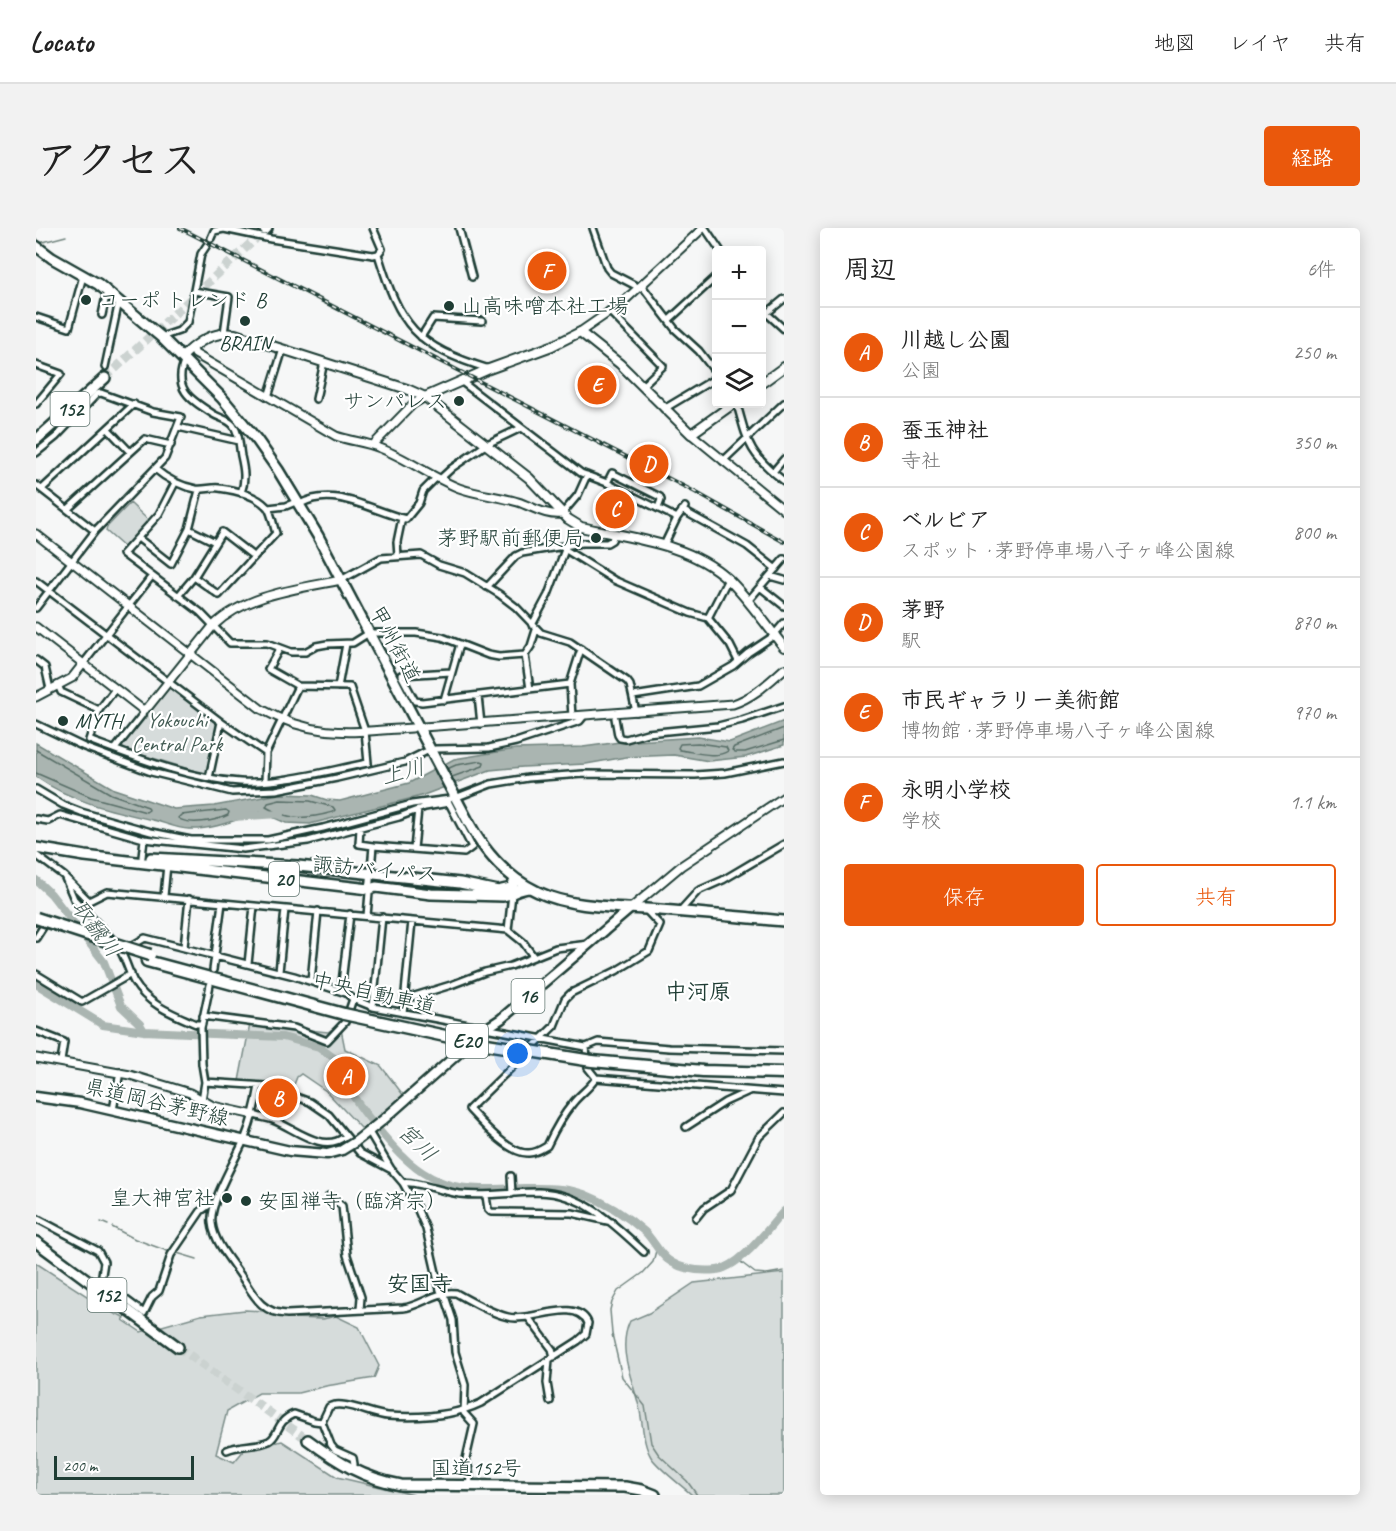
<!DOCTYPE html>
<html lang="ja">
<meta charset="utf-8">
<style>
body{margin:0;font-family:Caveat,"Klee One",sans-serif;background:#f2f2f2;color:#222}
.controls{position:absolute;right:18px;top:18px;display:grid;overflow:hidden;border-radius:6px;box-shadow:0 3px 15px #0003}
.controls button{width:54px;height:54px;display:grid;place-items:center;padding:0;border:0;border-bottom:2px solid #e0e0e0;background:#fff;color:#222;font:30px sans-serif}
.scale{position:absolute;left:18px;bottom:15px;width:140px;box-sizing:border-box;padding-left:6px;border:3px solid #1f3d34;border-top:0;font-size:16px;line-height:21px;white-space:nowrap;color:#1f3d34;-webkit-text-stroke:4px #fff;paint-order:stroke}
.you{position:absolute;left:482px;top:826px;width:21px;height:21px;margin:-15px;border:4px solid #fff;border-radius:50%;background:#1a73e8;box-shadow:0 0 0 9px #1a73e833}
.badge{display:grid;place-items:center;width:39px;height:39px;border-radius:50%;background:#ea580c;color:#fff;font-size:20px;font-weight:700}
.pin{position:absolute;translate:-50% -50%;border:3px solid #fff;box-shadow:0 2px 6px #0006}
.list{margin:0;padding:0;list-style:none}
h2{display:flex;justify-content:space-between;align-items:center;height:78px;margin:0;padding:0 24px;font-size:26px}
h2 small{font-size:20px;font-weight:400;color:#767676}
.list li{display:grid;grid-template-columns:39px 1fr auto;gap:18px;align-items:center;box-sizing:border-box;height:90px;padding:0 24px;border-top:2px solid #e0e0e0}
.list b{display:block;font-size:22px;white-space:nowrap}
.list p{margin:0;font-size:20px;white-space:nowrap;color:#767676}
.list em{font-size:20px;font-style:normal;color:#767676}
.actions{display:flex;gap:12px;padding:18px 24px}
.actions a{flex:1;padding:14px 0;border:2px solid #ea580c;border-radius:6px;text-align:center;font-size:21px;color:#ea580c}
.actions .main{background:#ea580c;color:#fff}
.icon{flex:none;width:33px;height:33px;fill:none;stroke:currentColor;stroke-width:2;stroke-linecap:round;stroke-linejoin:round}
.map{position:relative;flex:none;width:748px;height:1267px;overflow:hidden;border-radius:6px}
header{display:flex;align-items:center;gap:36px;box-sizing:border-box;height:84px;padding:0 30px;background:#fff;border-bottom:2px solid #e0e0e0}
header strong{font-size:28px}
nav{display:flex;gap:33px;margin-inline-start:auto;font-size:21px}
.intro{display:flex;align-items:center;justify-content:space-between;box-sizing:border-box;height:144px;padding:0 36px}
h1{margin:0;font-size:42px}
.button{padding:15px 27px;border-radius:6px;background:#ea580c;color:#fff;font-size:21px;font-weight:700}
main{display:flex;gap:36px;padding:0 36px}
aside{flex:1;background:#fff;border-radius:6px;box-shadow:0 3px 15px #0003}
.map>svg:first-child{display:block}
.green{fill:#d6dcdb;stroke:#7a8c88;stroke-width:1.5}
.water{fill:#aab5b1;stroke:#72857f;stroke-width:1.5}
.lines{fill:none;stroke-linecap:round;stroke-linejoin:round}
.shore{stroke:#576d66;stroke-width:1.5}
.stream{stroke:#72857f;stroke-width:1.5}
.river{stroke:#aab5b1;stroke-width:8}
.minor-tunnel{stroke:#cbd2d0;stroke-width:5;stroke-dasharray:5 2.5;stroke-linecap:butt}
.trunk-tunnel{stroke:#cbd2d0;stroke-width:9;stroke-dasharray:9 4.5;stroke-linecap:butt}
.minor-casing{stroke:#1f3d34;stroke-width:10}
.tertiary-casing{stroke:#1f3d34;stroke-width:11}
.secondary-casing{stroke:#1f3d34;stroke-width:12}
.primary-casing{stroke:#1f3d34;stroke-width:13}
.trunk-casing{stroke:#1f3d34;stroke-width:14}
.motorway-casing{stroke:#1f3d34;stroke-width:15}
.minor{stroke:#fff;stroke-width:5}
.tertiary{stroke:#fff;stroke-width:7}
.secondary{stroke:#fff;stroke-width:8}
.primary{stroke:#fff;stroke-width:8}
.trunk{stroke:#fff;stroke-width:9}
.motorway{stroke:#fff;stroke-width:10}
.rail-casing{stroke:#1f3d34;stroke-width:4}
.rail{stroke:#fff;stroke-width:1.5;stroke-dasharray:4.5;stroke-linecap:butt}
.primary-bridge-casing{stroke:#1f3d34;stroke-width:13;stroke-linecap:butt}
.motorway-bridge-casing{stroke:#1f3d34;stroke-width:15;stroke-linecap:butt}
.primary-bridge{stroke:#fff;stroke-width:8}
.motorway-bridge{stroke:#fff;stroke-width:10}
.poi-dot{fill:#1f3d34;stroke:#fff;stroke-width:2}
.labels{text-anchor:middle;stroke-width:4.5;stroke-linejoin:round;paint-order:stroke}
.shield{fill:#fff;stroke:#627771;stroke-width:1.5}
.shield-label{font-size:20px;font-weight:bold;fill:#1f3d34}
.poi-label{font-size:21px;fill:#1f3d34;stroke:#fff;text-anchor:start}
.street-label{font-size:21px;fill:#1f3d34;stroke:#fff}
.park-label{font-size:21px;fill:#445d55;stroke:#fff}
.water-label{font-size:22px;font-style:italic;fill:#49615a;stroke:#fff}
.neighbourhood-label{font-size:22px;font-weight:bold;fill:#1f3d34;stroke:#fff}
</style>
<header>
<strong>Locato</strong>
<nav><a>地図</a><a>レイヤ</a><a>共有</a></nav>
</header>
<div class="intro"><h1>アクセス</h1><a class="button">経路</a></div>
<main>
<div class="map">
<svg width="748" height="1267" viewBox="0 0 748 1267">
<rect width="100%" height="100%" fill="#f6f7f7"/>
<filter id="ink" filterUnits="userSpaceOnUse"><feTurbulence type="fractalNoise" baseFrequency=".0167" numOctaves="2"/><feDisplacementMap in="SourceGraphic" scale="12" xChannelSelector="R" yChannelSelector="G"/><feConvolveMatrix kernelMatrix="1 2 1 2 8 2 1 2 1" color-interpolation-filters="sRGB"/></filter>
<g filter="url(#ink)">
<path class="green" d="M 94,275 L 111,291 L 111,295 L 88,319 L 70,303 L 71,299 Z
M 133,460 L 181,494 L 172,544 L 169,546 L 87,521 L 86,517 Z
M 124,633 L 260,641 L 327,651 L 327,658 Z
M 341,648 L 454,664 L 410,664 L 340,654 Z
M 214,796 L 292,804 L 302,797 L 305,801 L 309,821 L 345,838 L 368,868 L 333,898 L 325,900 L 290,863 L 265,846 L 261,849 L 255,864 L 221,856 L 203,853 Z
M 0,1035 L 80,1087 L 82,1086 L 89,1090 L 87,1092 L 105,1104 L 165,1087 L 209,1082 L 229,1083 L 237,1087 L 255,1090 L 287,1091 L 300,1088 L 323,1099 L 343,1138 L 338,1150 L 290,1158 L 262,1165 L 223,1165 L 191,1183 L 180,1226 L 198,1234 L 209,1221 L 246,1213 L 301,1249 L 378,1267 L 0,1267 Z
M 748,1045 L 748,1267 L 656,1267 C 645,1257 622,1240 615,1229 C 607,1216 607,1198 604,1183 C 598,1153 580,1123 594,1093 L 613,1085 L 658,1055 Z"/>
<path class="water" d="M 748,493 L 748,517 L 710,529 L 673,533 L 638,527 L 590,529 L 550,536 L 487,539 L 454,542 L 385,568 L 274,596 L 250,595 L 225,584 C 202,591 177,602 153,601 C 143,601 131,596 121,593 C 81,584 35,574 0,549 L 0,515 L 78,561 L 138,581 L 178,578 L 243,566 L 276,567 L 291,572 L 304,573 L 373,555 L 418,531 L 480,521 L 547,519 L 584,514 L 662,509 L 694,514 Z"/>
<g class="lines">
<path class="shore" d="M 748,500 L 698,519 L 696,522 L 699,524 L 709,524 L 748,512
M 662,515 L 690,519 L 692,523 C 680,531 659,524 644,522 L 642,520 L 644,516 Z
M 0,522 L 75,566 L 112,579 L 113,582 L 110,584 L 55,569 L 0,545
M 411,541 L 420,537 L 445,533 L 448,534 L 447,538 L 416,549
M 244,572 L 274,573 L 297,579 L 299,582 L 297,584 C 272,591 253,593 230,579 L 232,575 Z
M 190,582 L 193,584 L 192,587 C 180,593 153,598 142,590 L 145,587 Z"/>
<path class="stream" d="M 3,15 L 30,8
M 65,994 L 72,997
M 76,999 L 99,1011 L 134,1024
M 621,1019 L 617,1034 L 607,1045 L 582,1063 L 576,1074 L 574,1082 L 576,1106 L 586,1149 L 609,1178 L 615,1215 L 623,1227 L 651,1253 L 661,1267
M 141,1025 L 161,1031
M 702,1032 L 719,1045 L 731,1046 L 748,1043"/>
<path class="river" d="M 197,589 L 244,586
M 0,652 L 15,666 L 68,734 L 85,778 L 104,796 L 108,803
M 0,756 L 67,797 L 108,803 L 247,809 L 283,819 L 309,838 C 310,845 310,854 313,860 C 321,877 336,894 348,908 C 394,963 421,963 489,960 C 509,960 529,959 548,966 C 569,974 592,989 609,1004 C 616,1011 620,1019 626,1026 C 638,1041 662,1044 681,1042 C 705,1039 732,1000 748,983"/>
<path class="minor-tunnel" d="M 631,847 L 632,828"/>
<path class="trunk-tunnel" d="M 69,150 L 227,4
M 142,1119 L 272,1212"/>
<g class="minor-casing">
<path id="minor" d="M 423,0 L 436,49
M 557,0 L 571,40 L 575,45 L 604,60
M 669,0 L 684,22
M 175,10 L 178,3 L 188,1 L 235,11 L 337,27 L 342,26 L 346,21 L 337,0
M 342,26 C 364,98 379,118 453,141
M 606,58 L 639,101 L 663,123 L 680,145
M 158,63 L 193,69 L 188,105
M 726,81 L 748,101
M 573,83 L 627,138 L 606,158
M 66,87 L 71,63
M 0,89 L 33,100 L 47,48
M 726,89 L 748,71
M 633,92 L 680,49
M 125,109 L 143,103 L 152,94 L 165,26 L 171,17
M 385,109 L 397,90 L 446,93
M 149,132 C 136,161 155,172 177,186 C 183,190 192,191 197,197 C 204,206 203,218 205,228 C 208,241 210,252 205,265
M 0,137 L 25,146 L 0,176
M 69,139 L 83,73
M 426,154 L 545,245 L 571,255 L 641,290
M 232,169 L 247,121
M 280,171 L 288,134
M 701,176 C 712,216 713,226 748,253
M 628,181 L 680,150
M 142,199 L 203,213
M 72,201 L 94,224
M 0,225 L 20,209 L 61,166 L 65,165 L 117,184 L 145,189 L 129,230 L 59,303 L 0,380
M 687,233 L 748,175
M 119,241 C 132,252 144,258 160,261 C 168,262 176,259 183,260 C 198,262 220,267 231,279 C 236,285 237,297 240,305 L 183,367 L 158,349
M 737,244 L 748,231
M 404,251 L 416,240 L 451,216 L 485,200
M 139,255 L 123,286 L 87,326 L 164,384 L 194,415 L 231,415 L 255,424 L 269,424 L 280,418 L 291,416 L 317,415 L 333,405 L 380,405 L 406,409 L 452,427 L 463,429 L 489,427
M 571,255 L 576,245 L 624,269 L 625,272 L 622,280
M 0,257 L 59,303
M 6,261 L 98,176
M 264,276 C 299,257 335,283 370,291 L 383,275 L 387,263 L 400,250
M 232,280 L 250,278 L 262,273
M 32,281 L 109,211 L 135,217
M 646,282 L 711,318 L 740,341
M 526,286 L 542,267 L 551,247
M 153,301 L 179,314
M 102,310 L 135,336 L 153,301 L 163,262
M 628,317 L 641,290 L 649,279
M 530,322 L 578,352 L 654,385 L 672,390 L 694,417 L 702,433
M 362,328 L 361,314 L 366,290
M 734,348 L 748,352
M 305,352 L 345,330 L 385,327 L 403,337 L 429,345 L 463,366 L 480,379 L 505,405 L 534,414 L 591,453 L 594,457 L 600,484
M 0,353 L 185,494 L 230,525
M 451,359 L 480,328 L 486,325 L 546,315 L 571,315 L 576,312 L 578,306
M 724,359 L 748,378
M 142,368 L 158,349 L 186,304 L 217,328
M 712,373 L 748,331
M 672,390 L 692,351
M 496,397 L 512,367 L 530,319
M 0,432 L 9,439 L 14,461
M 47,436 L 116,348
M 415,444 L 365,447 L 379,473 L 386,474 L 534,456
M 22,457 L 25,464 L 63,482
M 302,459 L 310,416
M 79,461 L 63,482 L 53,512 C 99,529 154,551 204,554 C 246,556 290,543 332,535 L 329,503 L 314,459 L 262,458 L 232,441 L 244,420
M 494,461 L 489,427 L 495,418 L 500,402
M 442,468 L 445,496
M 597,468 L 662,458 L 697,438 L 712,425 L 736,409 L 748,395
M 408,472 L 424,416
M 536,489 L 534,456 L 545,421
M 579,490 L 582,507 L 584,510 L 590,511 L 611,505 L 682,498 L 706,492 L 748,478
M 0,496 L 48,519 L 115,544 L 196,564 L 240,562 L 301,550 L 369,534 L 389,524
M 79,521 L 106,487 L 107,482
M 399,521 L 453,520 L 480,514 L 544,493 L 548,488
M 173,550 L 185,494
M 229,553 L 230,525 L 262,458
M 0,561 L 27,577 L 45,584 L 115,604 L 155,612 L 232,612 L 287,600 L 376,576 L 414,571
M 424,568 L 455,556 L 492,550 L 547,546 L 659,547 L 689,545 L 748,533
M 0,591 L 12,593 L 24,587 L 108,611 L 207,621 L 272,613 L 363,589 L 389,579 L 413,575 L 436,619 L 428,625 L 337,618
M 324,600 L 323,616 L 337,618 L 331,688
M 378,621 L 382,581
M 0,627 L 28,648 L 53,673 L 71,664 L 472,702 L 487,714 L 497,728
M 106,629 L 108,611
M 29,650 L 38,671 L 76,711
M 128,668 L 131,637
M 643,684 L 662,663 L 687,652 L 748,616
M 472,702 L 476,666
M 0,710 L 9,696
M 148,719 L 153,671
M 85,724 L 109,710 L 258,748 L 310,765 L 317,771 L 337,779 L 550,819
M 85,724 C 90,733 93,744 98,754 C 111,776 137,786 160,796 L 166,796
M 212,736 L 218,678
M 177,742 L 186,675
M 243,744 L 249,681
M 0,746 L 46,774 L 95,746
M 275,753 L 282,683
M 305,763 L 314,686
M 369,771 L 415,757 L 449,744 L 475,738 L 520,720 L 553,716
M 337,779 L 346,689
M 367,785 L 376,693
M 167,788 L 258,800 L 291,813 L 309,794 L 317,771
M 0,803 L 28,814 L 25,833
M 748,823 L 633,820 L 562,814 L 550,819 L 552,840 L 560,850 L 748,865
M 560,850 C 554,860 544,866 537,875 C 526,888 518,903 511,918 C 506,921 500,925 493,925 C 474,927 446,895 433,881 L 518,798 L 529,771 L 535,765 L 580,743 L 613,723 L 624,697 L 609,681
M 169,854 L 230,858 L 274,874 L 293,887 L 324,925 L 354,941
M 223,858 C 220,876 216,893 209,910 C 200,931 173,975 176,995 C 178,1015 197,1035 207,1051 C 219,1070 227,1085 251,1086 L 367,1080 C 385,1078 401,1062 420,1065 C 436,1074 455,1085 472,1089 C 494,1095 540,1068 552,1095 L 550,1106 L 542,1113 L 445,1175 C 418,1188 382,1190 352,1188 C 336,1187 306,1171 293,1179 L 286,1194 L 295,1217 L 299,1222 L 317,1230 L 318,1236 L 317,1242
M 166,872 L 169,854 L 166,836 L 165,800 L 174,757
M 77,882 L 84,844
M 218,887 C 224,889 231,890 237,892 C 258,900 288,927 309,908
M 650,899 L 689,874 L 713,863
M 333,904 L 355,941 L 367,955 C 375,952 411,965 424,966 C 451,969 477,964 503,964 C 547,965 578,996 608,1024
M 475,948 L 476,966
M 367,955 L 381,980 L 390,1001 L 404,1062 L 410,1071 L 417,1092 L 419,1124 L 429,1157 L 428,1185 L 438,1196 L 430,1231 L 433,1242 L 434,1257
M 293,968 L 306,978 L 311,1027 L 325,1069 L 324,1082
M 450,968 L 452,981 L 455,984 L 536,985 L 576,994
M 0,990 L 62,1023 L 68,1034 L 65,1053 L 108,1085 L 116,1069 L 123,1063 L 135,1027 L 165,983 L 176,975 L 179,976
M 660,990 L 668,980 L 695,962 L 723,909 L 748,885
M 492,1089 L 516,1121 L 518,1129
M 513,1132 L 511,1155 L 514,1173
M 191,1222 C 204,1216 220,1219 233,1213 C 243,1208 240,1193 258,1186 L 278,1193 L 286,1194"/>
</g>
<g class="tertiary-casing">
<path id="tertiary" d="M 544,104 L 586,75 L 667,0
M 156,120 L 159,126 L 300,208 C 314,213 330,214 344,220 C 372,231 395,249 423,260 C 442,267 462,268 482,274 C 497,279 510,288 526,286
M 655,206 L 748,282
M 337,217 L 377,176 L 389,169
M 0,306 L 225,481 C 279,511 317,504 376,500
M 0,399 L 107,482 L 113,478 L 177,398 C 210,366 262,361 305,352
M 0,469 L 36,450 L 47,436
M 387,499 L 697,476 C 718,469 732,455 748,441
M 595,680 L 645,638 L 748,569
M 0,830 L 94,847 L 154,865 L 177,878 L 218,887"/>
</g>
<g class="secondary-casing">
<path id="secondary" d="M 146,129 C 162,114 176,103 199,106 L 371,161 L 389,169 L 493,250 L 532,291 L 545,299 C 594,310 653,315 692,351 C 713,371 729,396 748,419
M 726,155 L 748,139
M 389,169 L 453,141 L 516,118 L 544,104 L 584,136 L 655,206 L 697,176"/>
</g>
<g class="primary-casing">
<path id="primary" d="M 0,869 L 44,875 L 254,923 L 291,926
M 319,914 L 347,892 L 451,800 L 465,791 L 595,680"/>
</g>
<g class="trunk-casing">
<path id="trunk" d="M 229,2 L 231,0
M 0,18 L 16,30 L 62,56 L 125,109 L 186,170 L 221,212 L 242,242 L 282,308 L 434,597 C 450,626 472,650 502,664 C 534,679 575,679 610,681 C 656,684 702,689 748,693
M 0,212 L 69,150
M 0,620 L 49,628 L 333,661 L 340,659 L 395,666 L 467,668 C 477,666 484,660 494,660
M 115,630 L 262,638 L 424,655 L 462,663 L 475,660 L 480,651
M 0,1014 L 142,1119
M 272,1212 C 303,1235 327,1250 365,1257 L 589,1259 L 606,1262 L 619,1267"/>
</g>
<g class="motorway-casing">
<path id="motorway" d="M 111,733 L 308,786
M 556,833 L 667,843 L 748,845"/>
</g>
<use href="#minor" class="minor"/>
<use href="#tertiary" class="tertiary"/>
<use href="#secondary" class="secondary"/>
<use href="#primary" class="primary"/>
<use href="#trunk" class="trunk"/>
<use href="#motorway" class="motorway"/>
<g class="rail-casing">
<path id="rail" d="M 144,0 L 659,264 L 748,314"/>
</g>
<use href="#rail" class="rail"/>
<g class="primary-bridge-casing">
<path id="primary-bridge" d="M 291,926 L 306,922 L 319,914"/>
</g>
<g class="motorway-bridge-casing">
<path id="motorway-bridge" d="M 0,690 L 114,727
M 308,786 L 432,813 L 556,833"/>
</g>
<use href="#primary-bridge" class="primary-bridge"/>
<use href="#motorway-bridge" class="motorway-bridge"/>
</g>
</g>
<g class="poi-dot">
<circle cx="50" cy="72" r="6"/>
<circle cx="413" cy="78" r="6"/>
<circle cx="209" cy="93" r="6"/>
<circle cx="423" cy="173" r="6"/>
<circle cx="560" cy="310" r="6"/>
<circle cx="27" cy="493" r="6"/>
<circle cx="191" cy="970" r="6"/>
<circle cx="210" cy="973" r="6"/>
</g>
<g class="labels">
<g class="shield">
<rect x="14.5" y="164" width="39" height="34" rx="4.5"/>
<rect x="233" y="634" width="30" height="34" rx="4.5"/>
<rect x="475.5" y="751" width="33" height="34" rx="4.5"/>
<rect x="410" y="796" width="42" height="34" rx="4.5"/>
<rect x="51.5" y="1050" width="39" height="34" rx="4.5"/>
</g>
<g class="shield-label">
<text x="34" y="188">152</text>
<text x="248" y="658">20</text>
<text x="492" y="775">16</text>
<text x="431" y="820">E20</text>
<text x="71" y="1074">152</text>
</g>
<g class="poi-label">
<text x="62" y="79">コーポ トレンド B</text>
<text x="425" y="85">山高味噌本社工場</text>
<text x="209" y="122" text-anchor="middle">BRAIN</text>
<text x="411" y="180" text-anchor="end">サンパレス</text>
<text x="548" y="317" text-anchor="end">茅野駅前郵便局</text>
<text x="39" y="500">MYTH</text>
<text x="179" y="977" text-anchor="end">皇大神宮社</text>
<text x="222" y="980">安国禅寺（臨済宗）</text>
</g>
<g class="street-label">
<text transform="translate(359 416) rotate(62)" y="7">甲州街道</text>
<text transform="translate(339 641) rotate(5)" y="7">諏訪バイパス</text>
<text transform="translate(338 765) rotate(13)" y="7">中央自動車道</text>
<text transform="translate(121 874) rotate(13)" y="7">県道岡谷茅野線</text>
<text x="440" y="1247">国道152号</text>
</g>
<g class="park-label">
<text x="141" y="499">Yokouchi<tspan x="141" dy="24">Central Park</tspan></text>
</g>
<g class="water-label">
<text transform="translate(367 543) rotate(-15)" y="8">上川</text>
<text transform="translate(61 700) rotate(53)" y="8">取飜川</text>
<text transform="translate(382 914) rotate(44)" y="8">宮川</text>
</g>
<g class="neighbourhood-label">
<text x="662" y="771">中河原</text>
<text x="384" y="1063">安国寺</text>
</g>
</g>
</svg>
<div class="controls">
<button>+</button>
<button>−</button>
<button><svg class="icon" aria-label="layers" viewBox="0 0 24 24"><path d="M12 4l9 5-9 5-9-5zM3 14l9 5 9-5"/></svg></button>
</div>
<div class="scale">200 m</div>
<div class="you"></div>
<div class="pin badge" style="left:310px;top:848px">A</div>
<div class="pin badge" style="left:242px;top:870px">B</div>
<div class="pin badge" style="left:579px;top:281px">C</div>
<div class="pin badge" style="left:613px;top:236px">D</div>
<div class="pin badge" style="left:561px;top:157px">E</div>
<div class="pin badge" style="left:511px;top:43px">F</div>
</div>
<aside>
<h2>周辺<small>6件</small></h2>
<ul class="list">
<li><span class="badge">A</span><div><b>川越し公園</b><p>公園</p></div><em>250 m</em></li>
<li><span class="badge">B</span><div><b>蚕玉神社</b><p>寺社</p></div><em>350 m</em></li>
<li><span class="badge">C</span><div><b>ベルビア</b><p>スポット · 茅野停車場八子ヶ峰公園線</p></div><em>800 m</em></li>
<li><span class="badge">D</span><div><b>茅野</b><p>駅</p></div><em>870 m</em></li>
<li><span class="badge">E</span><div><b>市民ギャラリー美術館</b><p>博物館 · 茅野停車場八子ヶ峰公園線</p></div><em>970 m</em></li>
<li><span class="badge">F</span><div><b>永明小学校</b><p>学校</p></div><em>1.1 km</em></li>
</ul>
<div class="actions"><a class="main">保存</a><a>共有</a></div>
</aside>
</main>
